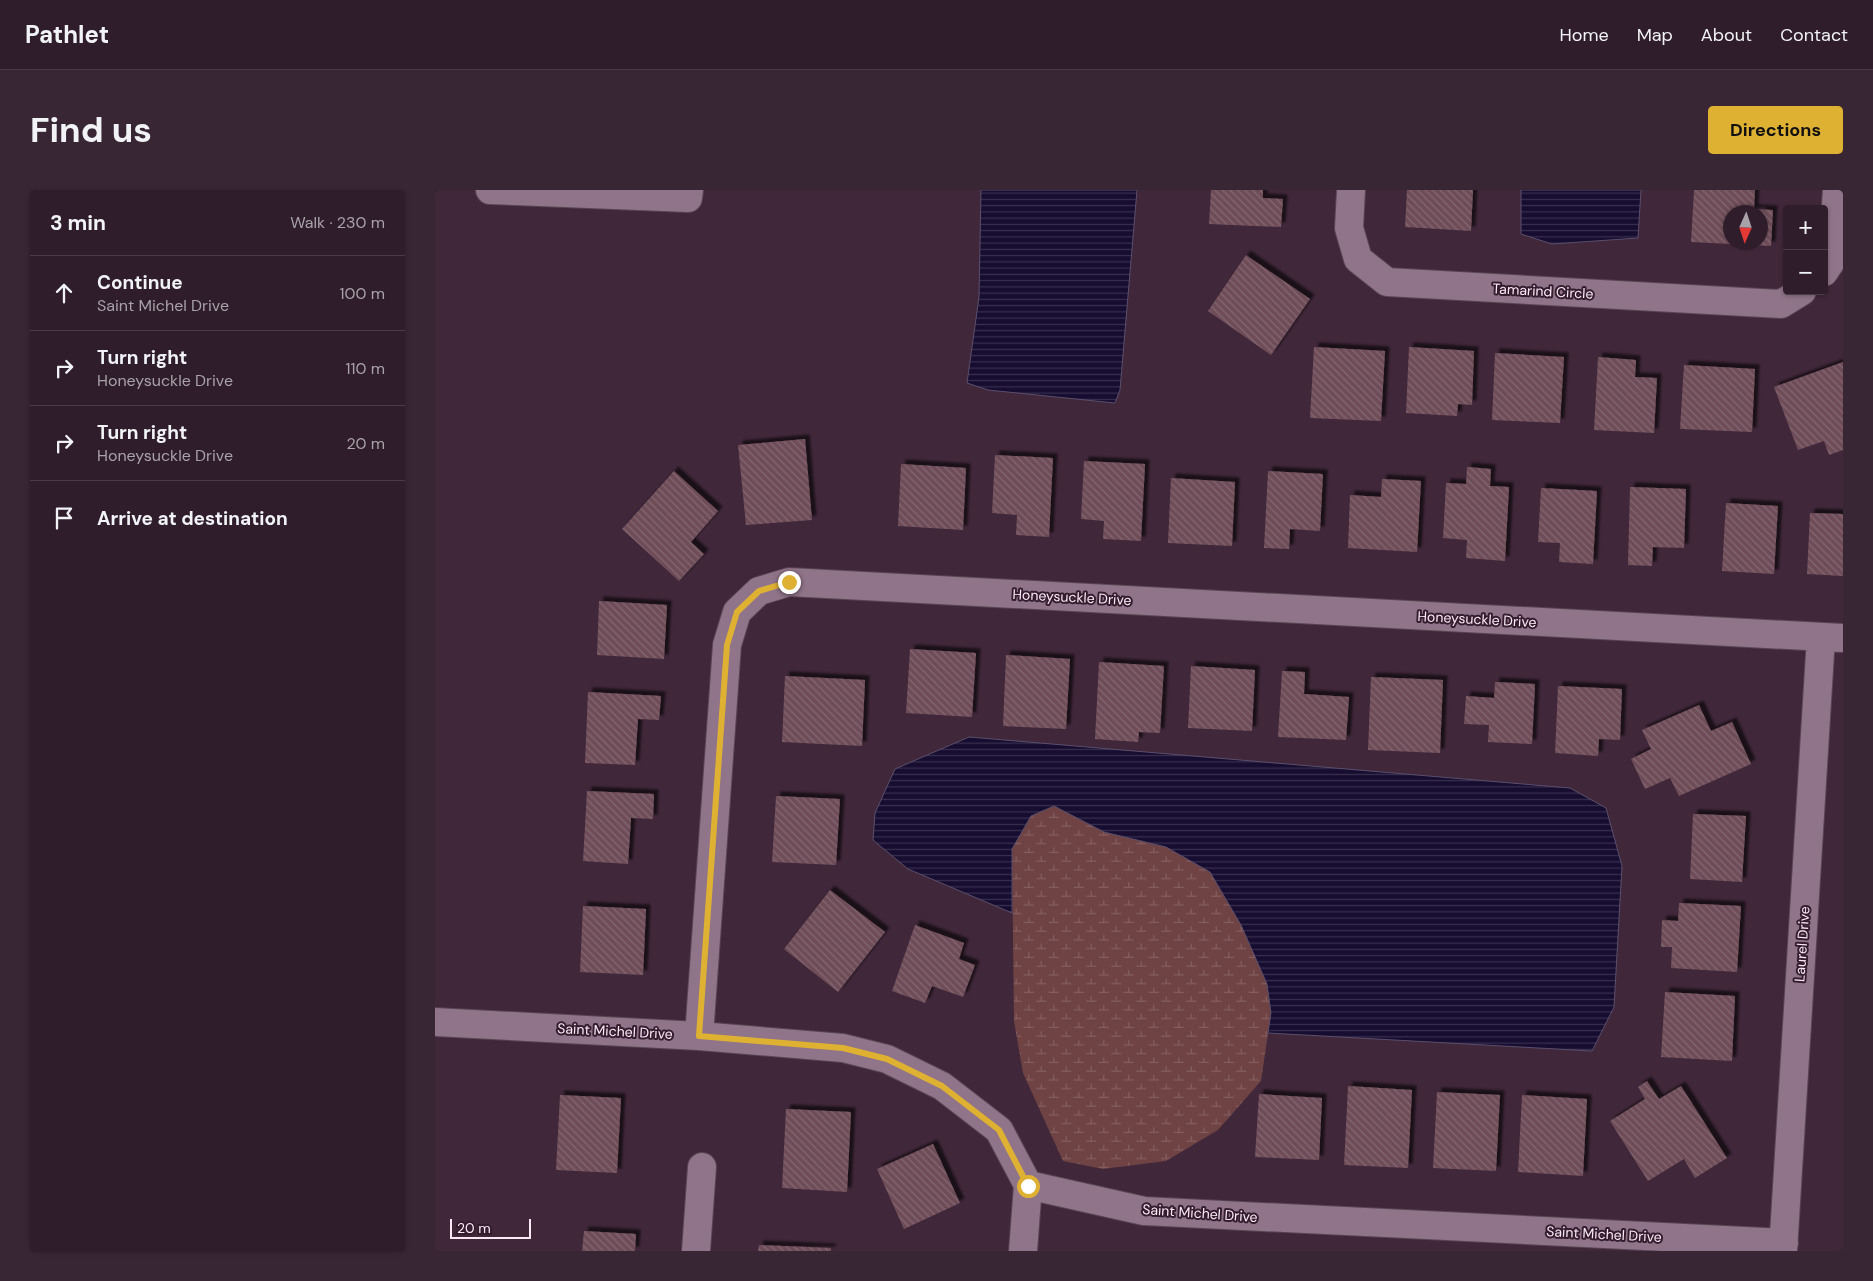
<!DOCTYPE html>
<meta charset="utf-8">
<style>
body{margin:0;font-family:"DM Sans",sans-serif;background:#382634;color:#f1f3f6}
.controls{position:absolute;right:15px;top:15px;display:grid;overflow:hidden;border-radius:5px;box-shadow:0 1px 4px #0004}
.controls button{width:45px;height:45px;display:grid;place-items:center;padding:0;border:0;border-bottom:1px solid #4b3b48;background:#301d2c;color:#f1f3f6;font:25px sans-serif}
.compass{position:absolute;left:1288px;top:15px;width:45px;height:45px;border-radius:50%;background:#301d2c;box-shadow:0 1px 4px #0004;rotate:183deg}
.scale{position:absolute;left:15px;bottom:12px;width:81px;box-sizing:border-box;padding-left:5px;border:2px solid #fbeaf6;border-top:0;font-size:14px;line-height:18px;white-space:nowrap;color:#fbeaf6;-webkit-text-stroke:4px #351d30;paint-order:stroke}
.stop{position:absolute;width:15px;height:15px;margin:-11px;border:4px solid #dfb133;border-radius:50%;background:#fff}
.stop.end{background:#dfb133;border-color:#fff;box-shadow:0 1px 5px #0008}
.list{margin:0;padding:0;list-style:none}
h2{display:flex;justify-content:space-between;align-items:center;height:65px;margin:0;padding:0 20px;font-size:21px}
h2 small{font-size:16px;font-weight:400;color:#a8a2a9}
.list li{display:grid;grid-template-columns:32px 1fr auto;gap:15px;align-items:center;box-sizing:border-box;height:75px;padding:0 20px;border-top:1px solid #4b3b48}
.list b{display:block;font-size:19px;white-space:nowrap}
.list p{margin:0;font-size:16px;white-space:nowrap;color:#a8a2a9}
.list em{font-size:16px;font-style:normal;color:#a8a2a9}
.icon{flex:none;width:28px;height:28px;fill:none;stroke:currentColor;stroke-width:2;stroke-linecap:round;stroke-linejoin:round}
.map{position:relative;flex:none;width:1408px;height:1061px;overflow:hidden;border-radius:5px}
header{display:flex;align-items:center;gap:30px;box-sizing:border-box;height:70px;padding:0 25px;background:#301d2c;border-bottom:1px solid #4b3b48}
header strong{font-size:24px}
nav{display:flex;gap:28px;margin-inline-start:auto;font-size:18px}
.intro{display:flex;align-items:center;justify-content:space-between;box-sizing:border-box;height:120px;padding:0 30px}
h1{margin:0;font-size:35px}
.button{padding:12px 22px;border-radius:5px;background:#dfb133;color:#111;font-size:18px;font-weight:700}
main{display:flex;gap:30px;padding:0 30px}
aside{flex:1;background:#301d2c;border-radius:5px;box-shadow:0 1px 4px #0004}
.map>svg:first-child{display:block}
.wetland{fill:url(#wetland-marsh)}
.water{fill:url(#water-rules);stroke:#5b4f6c}
.building{fill:url(#building-back-hatch);fill-rule:evenodd;filter:url(#shadow)}
.lines{fill:none;stroke-linecap:round;stroke-linejoin:round}
.minor-casing{stroke:#594454;stroke-width:30}
.minor{stroke:#907489;stroke-width:28}
.route{stroke:#dfb133;stroke-width:6}
.labels{text-anchor:middle;stroke-width:4;stroke-linejoin:round;paint-order:stroke}
.street-label{font-size:14px;fill:#fbeaf6;stroke:#351d30}
</style>
<header>
<strong>Pathlet</strong>
<nav><a>Home</a><a>Map</a><a>About</a><a>Contact</a></nav>
</header>
<div class="intro"><h1>Find us</h1><a class="button">Directions</a></div>
<main>
<aside>
<h2>3 min<small>Walk · 230 m</small></h2>
<ul class="list">
<li><svg class="icon" aria-label="ahead" viewBox="0 0 24 24"><path d="M12 20V5M6 11l6-6 6 6"/></svg><div><b>Continue</b><p>Saint Michel Drive</p></div><em>100 m</em></li>
<li><svg class="icon" aria-label="right" viewBox="0 0 24 24"><path d="M7 20v-9h11M14 6l5 5-5 5"/></svg><div><b>Turn right</b><p>Honeysuckle Drive</p></div><em>110 m</em></li>
<li><svg class="icon" aria-label="right" viewBox="0 0 24 24"><path d="M7 20v-9h11M14 6l5 5-5 5"/></svg><div><b>Turn right</b><p>Honeysuckle Drive</p></div><em>20 m</em></li>
<li><svg class="icon" aria-label="arrive" viewBox="0 0 24 24"><path d="M6 21V4h12l-3 4 3 4H6"/></svg><div><b>Arrive at destination</b></div></li>
</ul>
</aside>
<div class="map">
<svg width="1408" height="1061" viewBox="0 0 1408 1061">
<defs>
<pattern id="wetland-marsh" width="20" height="14" patternUnits="userSpaceOnUse" patternTransform="scale(1.25)"><rect width="20" height="14" fill="#6f4343"/><path d="M1 5h8M5 5V1M11 12h8M15 12V8" fill="none" stroke="#845e5f"/></pattern>
<pattern id="water-rules" width="6" height="5" patternUnits="userSpaceOnUse" patternTransform="scale(1.25)"><rect width="6" height="5" fill="#160d31"/><path d="M0 2.5h6" fill="none" stroke="#39304f"/></pattern>
<pattern id="building-back-hatch" width="6" height="6" patternUnits="userSpaceOnUse" patternTransform="scale(1.25)"><rect width="6" height="6" fill="#6e4d58"/><path d="M-1 5l2 2M0 0l6 6M5-1l2 2" fill="none" stroke="#846771"/></pattern>
<filter id="shadow"><feDropShadow dx="4.5" dy="-4.5" stdDeviation="1" flood-color="#0009"/></filter>
</defs>
<rect width="100%" height="100%" fill="#40273a"/>
<path class="wetland" d="M 619,616 L 669,642 L 731,657 L 775,682 L 806,735 L 832,794 L 836,823 L 826,891 L 783,940 L 731,971 L 668,979 L 628,971 L 588,883 L 579,831 L 577,659 L 596,626 Z"/>
<path class="water" d="M 546,0 L 702,0 L 685,200 L 680,213 L 553,200 L 532,193 L 544,107 Z
M 1086,0 L 1206,0 L 1203,48 L 1117,54 L 1086,44 Z
M 534,547 L 1135,598 L 1171,618 L 1187,676 L 1179,817 L 1157,861 L 833,843 L 836,823 L 832,794 L 806,735 L 775,682 L 731,657 L 669,642 L 619,616 L 596,626 L 577,659 L 577,723 L 473,679 L 438,650 L 440,623 L 460,579 Z"/>
<path class="building" d="M 776,0 L 828,0 L 828,8 L 848,9 L 846,37 L 774,34 Z
M 972,0 L 1038,0 L 1036,41 L 970,37 Z
M 1259,0 L 1320,0 L 1319,19 L 1338,20 L 1336,56 L 1256,52 ZM 1296,22 L 1326,22 L 1326,52 L 1296,52 Z
M 811,65 L 875,109 L 836,165 L 773,121 Z
M 879,157 L 950,161 L 946,231 L 875,228 Z
M 974,157 L 1039,161 L 1037,215 L 1023,214 L 1022,226 L 971,223 Z
M 1060,163 L 1129,167 L 1125,233 L 1057,230 Z
M 1163,167 L 1201,170 L 1200,187 L 1222,188 L 1219,243 L 1159,240 Z
M 1408,172 L 1408,260 L 1394,265 L 1389,251 L 1363,260 L 1339,197 Z
M 1249,175 L 1320,179 L 1317,242 L 1245,239 Z
M 370,249 L 377,330 L 311,335 L 303,255 Z
M 560,265 L 618,268 L 614,347 L 581,345 L 582,325 L 557,323 Z
M 649,271 L 710,274 L 706,351 L 668,349 L 669,331 L 646,329 Z
M 466,274 L 531,278 L 528,340 L 463,336 Z
M 1032,277 L 1056,279 L 1055,296 L 1074,297 L 1070,371 L 1031,368 L 1032,350 L 1008,348 L 1011,293 L 1031,294 Z
M 239,281 L 283,321 L 256,352 L 269,364 L 244,391 L 187,339 Z
M 833,281 L 888,284 L 885,341 L 855,339 L 854,359 L 829,358 Z
M 736,288 L 800,292 L 797,356 L 733,353 Z
M 947,289 L 986,291 L 982,362 L 913,358 L 915,305 L 946,307 Z
M 1195,297 L 1251,299 L 1249,358 L 1218,357 L 1217,376 L 1193,375 Z
M 1106,298 L 1162,301 L 1158,374 L 1124,372 L 1125,353 L 1103,352 Z
M 1291,313 L 1343,316 L 1339,384 L 1287,381 Z
M 1375,323 L 1408,324 L 1408,386 L 1372,384 Z
M 164,411 L 232,415 L 229,469 L 162,465 Z
M 475,459 L 541,463 L 537,527 L 471,523 Z
M 571,465 L 635,469 L 631,539 L 568,536 Z
M 664,472 L 729,476 L 725,543 L 704,542 L 703,552 L 660,549 Z
M 756,476 L 820,480 L 817,541 L 753,538 Z
M 847,481 L 870,482 L 869,504 L 914,507 L 911,550 L 843,547 Z
M 350,486 L 430,490 L 427,556 L 347,552 Z
M 936,487 L 1008,490 L 1005,563 L 933,560 Z
M 1060,492 L 1100,494 L 1097,554 L 1053,552 L 1054,535 L 1029,534 L 1031,506 L 1059,508 Z
M 1123,496 L 1187,499 L 1185,550 L 1164,549 L 1163,566 L 1120,563 Z
M 153,502 L 226,506 L 224,530 L 203,529 L 200,575 L 150,573 Z
M 1264,515 L 1276,541 L 1297,532 L 1316,574 L 1244,606 L 1235,588 L 1210,599 L 1196,569 L 1216,559 L 1207,540 Z
M 152,601 L 219,604 L 218,629 L 196,628 L 193,674 L 148,671 Z
M 341,606 L 405,609 L 401,675 L 337,672 Z
M 1258,624 L 1311,626 L 1307,692 L 1255,689 Z
M 395,700 L 450,742 L 403,802 L 349,759 Z
M 1244,713 L 1306,716 L 1302,782 L 1236,778 L 1237,757 L 1226,757 L 1227,730 L 1243,731 Z
M 148,716 L 211,719 L 208,785 L 145,782 Z
M 480,735 L 529,753 L 524,769 L 540,775 L 528,807 L 497,796 L 490,813 L 457,801 Z
M 1230,802 L 1300,806 L 1297,871 L 1226,867 Z
M 1212,891 L 1224,909 L 1246,896 L 1292,968 L 1260,988 L 1249,969 L 1213,991 L 1175,931 L 1210,909 L 1203,897 Z
M 913,896 L 977,900 L 973,978 L 909,975 Z
M 1002,902 L 1065,905 L 1061,981 L 998,978 Z
M 824,904 L 887,908 L 884,970 L 820,967 Z
M 125,905 L 186,908 L 182,983 L 121,980 Z
M 1087,905 L 1152,909 L 1148,986 L 1083,982 Z
M 351,919 L 416,922 L 412,1002 L 347,998 Z
M 498,954 L 525,1013 L 469,1039 L 442,979 Z
M 149,1041 L 201,1044 L 200,1061 L 147,1061 Z
M 324,1055 L 396,1058 L 396,1061 L 323,1061 Z"/>
<g class="lines">
<g class="minor-casing">
<path id="minor" d="M 55,0 L 253,8 L 254,0
M 916,0 L 914,38 L 923,69 L 952,92 L 1346,114 L 1367,101
M 1389,82 L 1397,70 L 1402,0
M 0,832 L 264,846 L 408,858 L 452,869 L 507,896 L 564,940 L 593,995 L 709,1021 L 1349,1053
M 264,846 L 292,455 L 302,422 L 324,401 L 354,392 L 1408,448
M 261,1061 L 267,977
M 588,1061 L 593,995
M 1348,1061 L 1386,447"/>
</g>
<use href="#minor" class="minor"/>
</g>
<g class="lines">
<path class="route" d="M 354,392 L 324,401 L 302,422 L 292,455 L 264,846 L 408,858 L 452,869 L 507,896 L 564,940 L 593,996"/>
</g>
<g class="labels">
<g class="street-label">
<text transform="translate(1108 101) rotate(3)" y="5">Tamarind Circle</text>
<text transform="translate(637 407) rotate(3)" y="5">Honeysuckle Drive</text>
<text transform="translate(1042 429) rotate(3)" y="5">Honeysuckle Drive</text>
<text transform="translate(1367 754) rotate(-86)" y="5">Laurel Drive</text>
<text transform="translate(180 841) rotate(3)" y="5">Saint Michel Drive</text>
<text transform="translate(765 1023) rotate(4)" y="5">Saint Michel Drive</text>
<text transform="translate(1169 1044) rotate(3)" y="5">Saint Michel Drive</text>
</g>
</g>
</svg>
<div class="controls">
<button>+</button>
<button>−</button>
</div>
<svg class="compass" viewBox="-18 -18 36 36"><path d="M0-13l5 13h-10z" fill="#e53935"/><path d="M0 13l5-13h-10z" fill="#a8a2a9"/></svg>
<div class="scale">20 m</div>
<div class="stop" style="left:593px;top:996px"></div>
<div class="stop end" style="left:354px;top:392px"></div>
</div>
</main>
